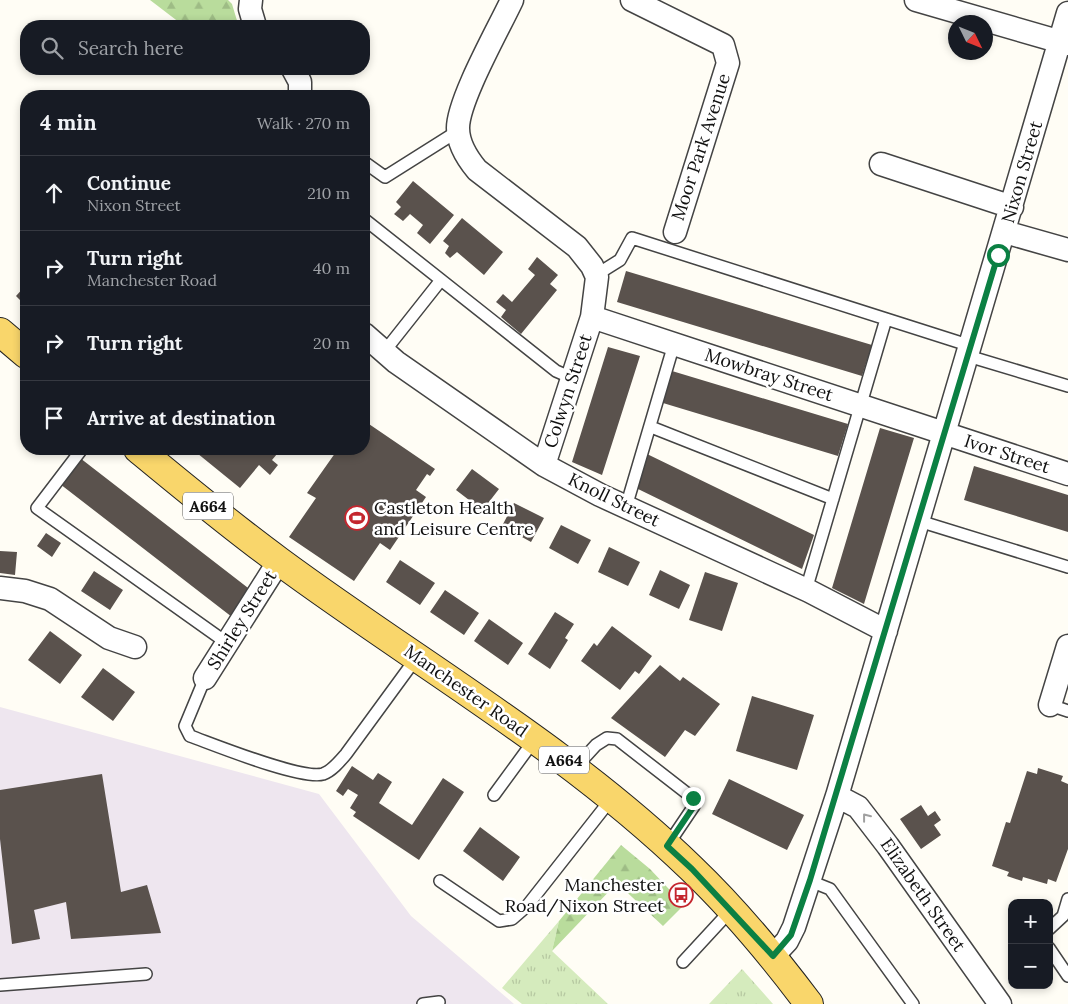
<!DOCTYPE html>
<meta charset="utf-8">
<style>
body{margin:0;font-family:Lora,serif;background:#20242c;color:#f1f3f6}
.controls{position:absolute;right:15px;bottom:15px;display:grid;overflow:hidden;border-radius:10px;box-shadow:0 2px 8px #0003}
.controls button{width:45px;height:45px;display:grid;place-items:center;padding:0;border:0;border-bottom:1px solid #363941;background:#171b24;color:#f1f3f6;font:25px sans-serif}
.compass{position:absolute;left:948px;top:15px;width:45px;height:45px;border-radius:50%;background:#171b24;box-shadow:0 2px 8px #0003;rotate:133deg}
.stop{position:absolute;width:15px;height:15px;margin:-11px;border:4px solid #0b8043;border-radius:50%;background:#fff}
.stop.end{background:#0b8043;border-color:#fff;box-shadow:0 1px 5px #0008}
.list{margin:0;padding:0;list-style:none}
h2{display:flex;justify-content:space-between;align-items:center;height:65px;margin:0;padding:0 20px;font-size:21px}
h2 small{font-size:16px;font-weight:400;color:#9ea1a6}
.list li{display:grid;grid-template-columns:32px 1fr auto;gap:15px;align-items:center;box-sizing:border-box;height:75px;padding:0 20px;border-top:1px solid #363941}
.list b{display:block;font-size:19px;white-space:nowrap}
.list p{margin:0;font-size:16px;white-space:nowrap;color:#9ea1a6}
.list em{font-size:16px;font-style:normal;color:#9ea1a6}
.icon{flex:none;width:28px;height:28px;fill:none;stroke:currentColor;stroke-width:2;stroke-linecap:round;stroke-linejoin:round}
.map{position:relative;flex:none;width:1068px;height:1004px;overflow:hidden}
.search{position:absolute;background:#171b24;box-shadow:0 2px 8px #0003;left:20px;top:20px;width:350px;height:55px;display:flex;align-items:center;gap:12px;box-sizing:border-box;padding:0 18px;border-radius:20px;color:#9ea1a6;font-size:19px}
.panel{position:absolute;background:#171b24;box-shadow:0 2px 8px #0003;left:20px;top:90px;width:350px;height:365px;border-radius:20px}
.map>svg:first-child{display:block}
.industrial{fill:#eee6ef}
.grass{fill:url(#grass-tufts)}
.forest{fill:url(#forest-firs)}
.building{fill:#5a524d}
.lines{fill:none;stroke-linecap:round;stroke-linejoin:round}
.service-casing{stroke:#444;stroke-width:14}
.minor-casing{stroke:#444;stroke-width:25}
.primary-casing{stroke:#222;stroke-width:30}
.service{stroke:#fff;stroke-width:11}
.minor{stroke:#fff;stroke-width:22}
.primary{stroke:#f9d66b;stroke-width:28}
.oneway{stroke:#a0a0a0}
.route{stroke:#0b8043;stroke-width:6}
.labels{text-anchor:middle;stroke-width:5;stroke-linejoin:round;paint-order:stroke}
.shield{fill:#fff;stroke:#585858;stroke-width:1}
.shield-label{font-size:16px;font-weight:bold;fill:#111}
.street-label{font-size:18px;fill:#111;stroke:#fff}
.poi-label{font-size:18px;fill:#111;stroke:#fff;text-anchor:start}
</style>
<div class="map">
<svg width="1068" height="1004" viewBox="0 0 1068 1004">
<defs>
<pattern id="grass-tufts" width="24" height="20" patternUnits="userSpaceOnUse" patternTransform="scale(1.25)"><rect width="24" height="20" fill="#d5ebbd"/><path d="M3 7l-1-3M5 7V3M7 7l1-3M15 17l-1-3M17 17v-4M19 17l1-3" fill="none" stroke="#b6c8a1"/></pattern>
<pattern id="forest-firs" width="22" height="20" patternUnits="userSpaceOnUse" patternTransform="scale(1.25)"><rect width="22" height="20" fill="#b9dc9c"/><path d="M5 1l3.5 6h-7zM16 11l3.5 6h-7z" fill="#9ebc85"/></pattern>
</defs>
<rect width="100%" height="100%" fill="#fffdf5"/>
<path class="industrial" d="M 0,707 L 319,794 L 411,916 L 514,1004 L 0,1004 Z"/>
<path class="grass" d="M 559,921 L 552,951 L 608,1004 L 522,1004 L 502,988 Z
M 742,969 L 773,1004 L 709,1004 Z"/>
<path class="forest" d="M 150,0 L 228,0 L 232,4 L 238,24 L 229,26 L 184,26 Z
M 621,845 L 650,869 L 684,905 L 663,926 L 617,883 L 552,951 L 559,921 Z"/>
<path class="building" d="M 413,181 L 454,215 L 430,244 L 417,233 L 423,225 L 410,214 L 403,221 L 394,214 L 401,207 L 396,202 Z
M 462,218 L 503,252 L 484,275 L 457,252 L 450,258 L 445,253 L 449,246 L 443,241 Z
M 537,257 L 558,275 L 550,284 L 557,290 L 521,334 L 501,317 L 506,310 L 496,302 L 503,294 L 512,302 L 535,275 L 528,269 Z
M 626,271 L 872,345 L 862,376 L 617,302 Z
M 26,285 L 26,306 L 16,296 Z
M 608,347 L 640,356 L 602,475 L 572,462 Z
M 672,371 L 848,424 L 838,456 L 663,403 Z
M 366,422 L 435,469 L 430,476 L 427,474 L 416,490 L 426,497 L 390,550 L 380,543 L 354,581 L 289,537 L 316,498 L 307,493 L 338,449 L 364,449 L 364,426 Z
M 880,428 L 914,438 L 864,604 L 832,588 Z
M 192,449 L 276,449 L 274,451 L 277,454 L 272,460 L 278,465 L 270,475 L 259,465 L 240,488 Z
M 647,454 L 814,535 L 802,569 L 636,488 Z
M 80,458 L 252,591 L 232,617 L 60,484 Z
M 974,466 L 1068,495 L 1068,532 L 964,500 Z
M 472,469 L 499,489 L 482,511 L 476,506 L 469,515 L 462,509 L 469,500 L 456,490 Z
M 514,503 L 544,518 L 531,542 L 502,526 Z
M 561,525 L 591,540 L 578,564 L 549,548 Z
M 46,533 L 61,543 L 52,557 L 37,546 Z
M 609,547 L 640,562 L 628,586 L 598,572 Z
M 0,551 L 17,552 L 15,575 L 0,573 Z
M 400,560 L 435,583 L 420,605 L 386,582 Z
M 660,570 L 690,585 L 679,609 L 649,595 Z
M 94,571 L 123,590 L 110,610 L 81,591 Z
M 705,572 L 738,583 L 722,631 L 689,620 Z
M 445,590 L 479,613 L 464,635 L 430,612 Z
M 555,612 L 574,624 L 565,638 L 568,640 L 550,669 L 528,654 Z
M 489,619 L 523,643 L 508,665 L 474,641 Z
M 612,626 L 652,656 L 639,674 L 635,671 L 620,690 L 581,661 L 594,643 L 597,646 Z
M 50,631 L 82,655 L 60,684 L 28,660 Z
M 660,665 L 680,681 L 683,677 L 720,704 L 695,736 L 685,730 L 665,757 L 611,718 Z
M 103,668 L 135,692 L 113,721 L 81,697 Z
M 752,696 L 814,715 L 797,770 L 736,751 Z
M 352,766 L 373,780 L 378,773 L 392,782 L 379,803 L 412,825 L 443,778 L 464,792 L 419,860 L 353,816 L 356,812 L 350,808 L 358,795 L 348,789 L 343,796 L 336,791 Z
M 1038,768 L 1063,776 L 1061,781 L 1068,784 L 1068,849 L 1056,882 L 1048,879 L 1047,884 L 1023,877 L 1022,881 L 1007,876 L 1009,872 L 992,866 L 1006,822 L 1010,823 L 1027,771 L 1037,774 Z
M 102,774 L 121,892 L 147,885 L 161,933 L 71,939 L 66,902 L 34,910 L 40,939 L 12,944 L 0,839 L 0,790 Z
M 729,779 L 804,815 L 787,850 L 712,814 Z
M 921,805 L 928,816 L 935,811 L 941,820 L 934,825 L 941,835 L 921,849 L 900,819 Z
M 480,827 L 520,857 L 503,881 L 463,851 Z"/>
<g class="lines">
<g class="service-casing">
<path id="service" d="M 364,162 L 385,177 L 458,131
M 364,219 L 556,371 L 572,378
M 596,275 L 620,260 L 632,238 L 971,346
M 384,352 L 441,280
M 968,356 L 1068,386
M 651,427 L 833,499
M 82,449 L 37,508 L 227,643
M 626,507 L 674,344
M 919,521 L 1068,567
M 806,590 L 886,319
M 205,678 L 185,726 L 190,736 C 215,745 301,780 323,774 C 332,771 340,761 346,754 L 417,657
M 1050,705 L 1068,711
M 575,768 L 596,745 L 607,738 L 617,739 L 693,798 L 694,806 L 667,846
M 494,795 L 535,739
M 440,881 L 499,921 L 512,919 L 527,906 L 612,798
M 810,881 L 830,889 L 913,1004
M 1049,929 L 1063,916 L 1068,899
M 1049,948 L 1068,976
M 683,962 L 731,910
M 0,985 L 146,974
M 423,1004 L 439,1002"/>
</g>
<g class="minor-casing">
<path id="minor" d="M 251,0 L 250,9 L 255,26
M 512,0 C 499,28 458,100 458,128 C 458,144 467,158 477,170 L 577,247 L 592,266 L 597,277 L 592,317 L 544,465
M 632,0 L 723,45 L 728,63 L 675,232
M 916,0 L 1068,44
M 293,69 L 300,82 L 300,96
M 881,164 L 1012,207
M 1005,232 L 1068,250
M 592,317 L 1068,474
M 364,334 L 396,362 L 544,465 L 600,495 L 809,591 L 886,631
M 0,588 L 25,591 L 50,599 L 109,638 L 135,647
M 205,678 L 279,561
M 1050,705 L 1068,646
M 837,796 L 858,807 L 888,846 L 1000,1004
M 773,956 L 787,941 L 794,927 L 837,796 L 1068,13"/>
</g>
<g class="primary-casing">
<path id="primary" d="M 0,332 L 26,354
M 138,449 C 184,487 231,526 279,561 C 417,663 567,748 691,868 C 735,910 773,956 809,1004"/>
</g>
<use href="#service" class="service"/>
<use href="#minor" class="minor"/>
<use href="#primary" class="primary"/>
</g>
<defs><path id="oneway-chevron" d="M-2-3.5L2.5 0L-2 3.5" fill="none" stroke-width="1.6" stroke-linecap="round" stroke-linejoin="round" transform="scale(1.25)"/></defs>
<use class="oneway" href="#oneway-chevron" transform="translate(866 817) rotate(-128)"/>
<g class="lines">
<path class="route" d="M 693,798 L 694,806 L 667,846 L 692,869 L 773,956 L 791,935 L 810,880 L 998,255"/>
</g>
<defs>
<g id="stadium-ring" transform="scale(1.25)"><circle r="9.5" fill="#fff" stroke="#c4262e" stroke-width="1.5"/><path d="M0-5a6.5 5 0 1 0 0 10a6.5 5 0 1 0 0-10ZM-3.5-1.8h7v3.6h-7Z" fill="#c4262e"/></g>
<g id="bus-ring" transform="scale(1.25)"><circle r="9.5" fill="#fff" stroke="#c4262e" stroke-width="1.5"/><path d="M-5-6H5V4H4V6H2V4H-2V6H-4V4H-5ZM-3.5-4V0h7V-4ZM-3.5 1.2v1.5H-2V1.2ZM2 1.2v1.5H3.5V1.2Z" fill="#c4262e"/></g>
</defs>
<g fill-rule="evenodd">
<use href="#stadium-ring" x="357" y="518"/>
<use href="#bus-ring" x="681" y="895"/>
</g>
<g class="labels">
<g class="shield">
<rect x="183" y="492.5" width="50" height="27" rx="4"/>
<rect x="539" y="746.5" width="50" height="27" rx="4"/>
</g>
<g class="shield-label">
<text x="208" y="512">A664</text>
<text x="564" y="766">A664</text>
</g>
<g class="street-label">
<text transform="translate(701 147) rotate(-72)" y="6">Moor Park Avenue</text>
<text transform="translate(1022 172) rotate(-74)" y="6">Nixon Street</text>
<text transform="translate(769 375) rotate(18)" y="6">Mowbray Street</text>
<text transform="translate(568 391) rotate(-72)" y="6">Colwyn Street</text>
<text transform="translate(1007 454) rotate(18)" y="6">Ivor Street</text>
<text transform="translate(614 500) rotate(26)" y="6">Knoll Street</text>
<text transform="translate(242 620) rotate(-58)" y="6">Shirley Street</text>
<text transform="translate(466 691) rotate(35)" y="6">Manchester Road</text>
<text transform="translate(923 895) rotate(55)" y="6">Elizabeth Street</text>
</g>
<g class="poi-label">
<text x="374" y="514">Castleton Health<tspan x="374" dy="21">and Leisure Centre</tspan></text>
<text x="664" y="891" text-anchor="end">Manchester<tspan x="664" dy="21">Road/Nixon Street</tspan></text>
</g>
</g>
</svg>
<div class="controls">
<button>+</button>
<button>−</button>
</div>
<svg class="compass" viewBox="-18 -18 36 36"><path d="M0-13l5 13h-10z" fill="#e53935"/><path d="M0 13l5-13h-10z" fill="#9ea1a6"/></svg>
<div class="stop" style="left:998px;top:255px"></div>
<div class="stop end" style="left:693px;top:798px"></div>
<div class="search"><svg class="icon" aria-label="search" viewBox="0 0 24 24"><circle cx="10" cy="10" r="6"/><path d="M15 15l6 6"/></svg>Search here</div>
<section class="panel">
<h2>4 min<small>Walk · 270 m</small></h2>
<ul class="list">
<li><svg class="icon" aria-label="ahead" viewBox="0 0 24 24"><path d="M12 20V5M6 11l6-6 6 6"/></svg><div><b>Continue</b><p>Nixon Street</p></div><em>210 m</em></li>
<li><svg class="icon" aria-label="right" viewBox="0 0 24 24"><path d="M7 20v-9h11M14 6l5 5-5 5"/></svg><div><b>Turn right</b><p>Manchester Road</p></div><em>40 m</em></li>
<li><svg class="icon" aria-label="right" viewBox="0 0 24 24"><path d="M7 20v-9h11M14 6l5 5-5 5"/></svg><div><b>Turn right</b></div><em>20 m</em></li>
<li><svg class="icon" aria-label="arrive" viewBox="0 0 24 24"><path d="M6 21V4h12l-3 4 3 4H6"/></svg><div><b>Arrive at destination</b></div></li>
</ul>
</section>
</div>
